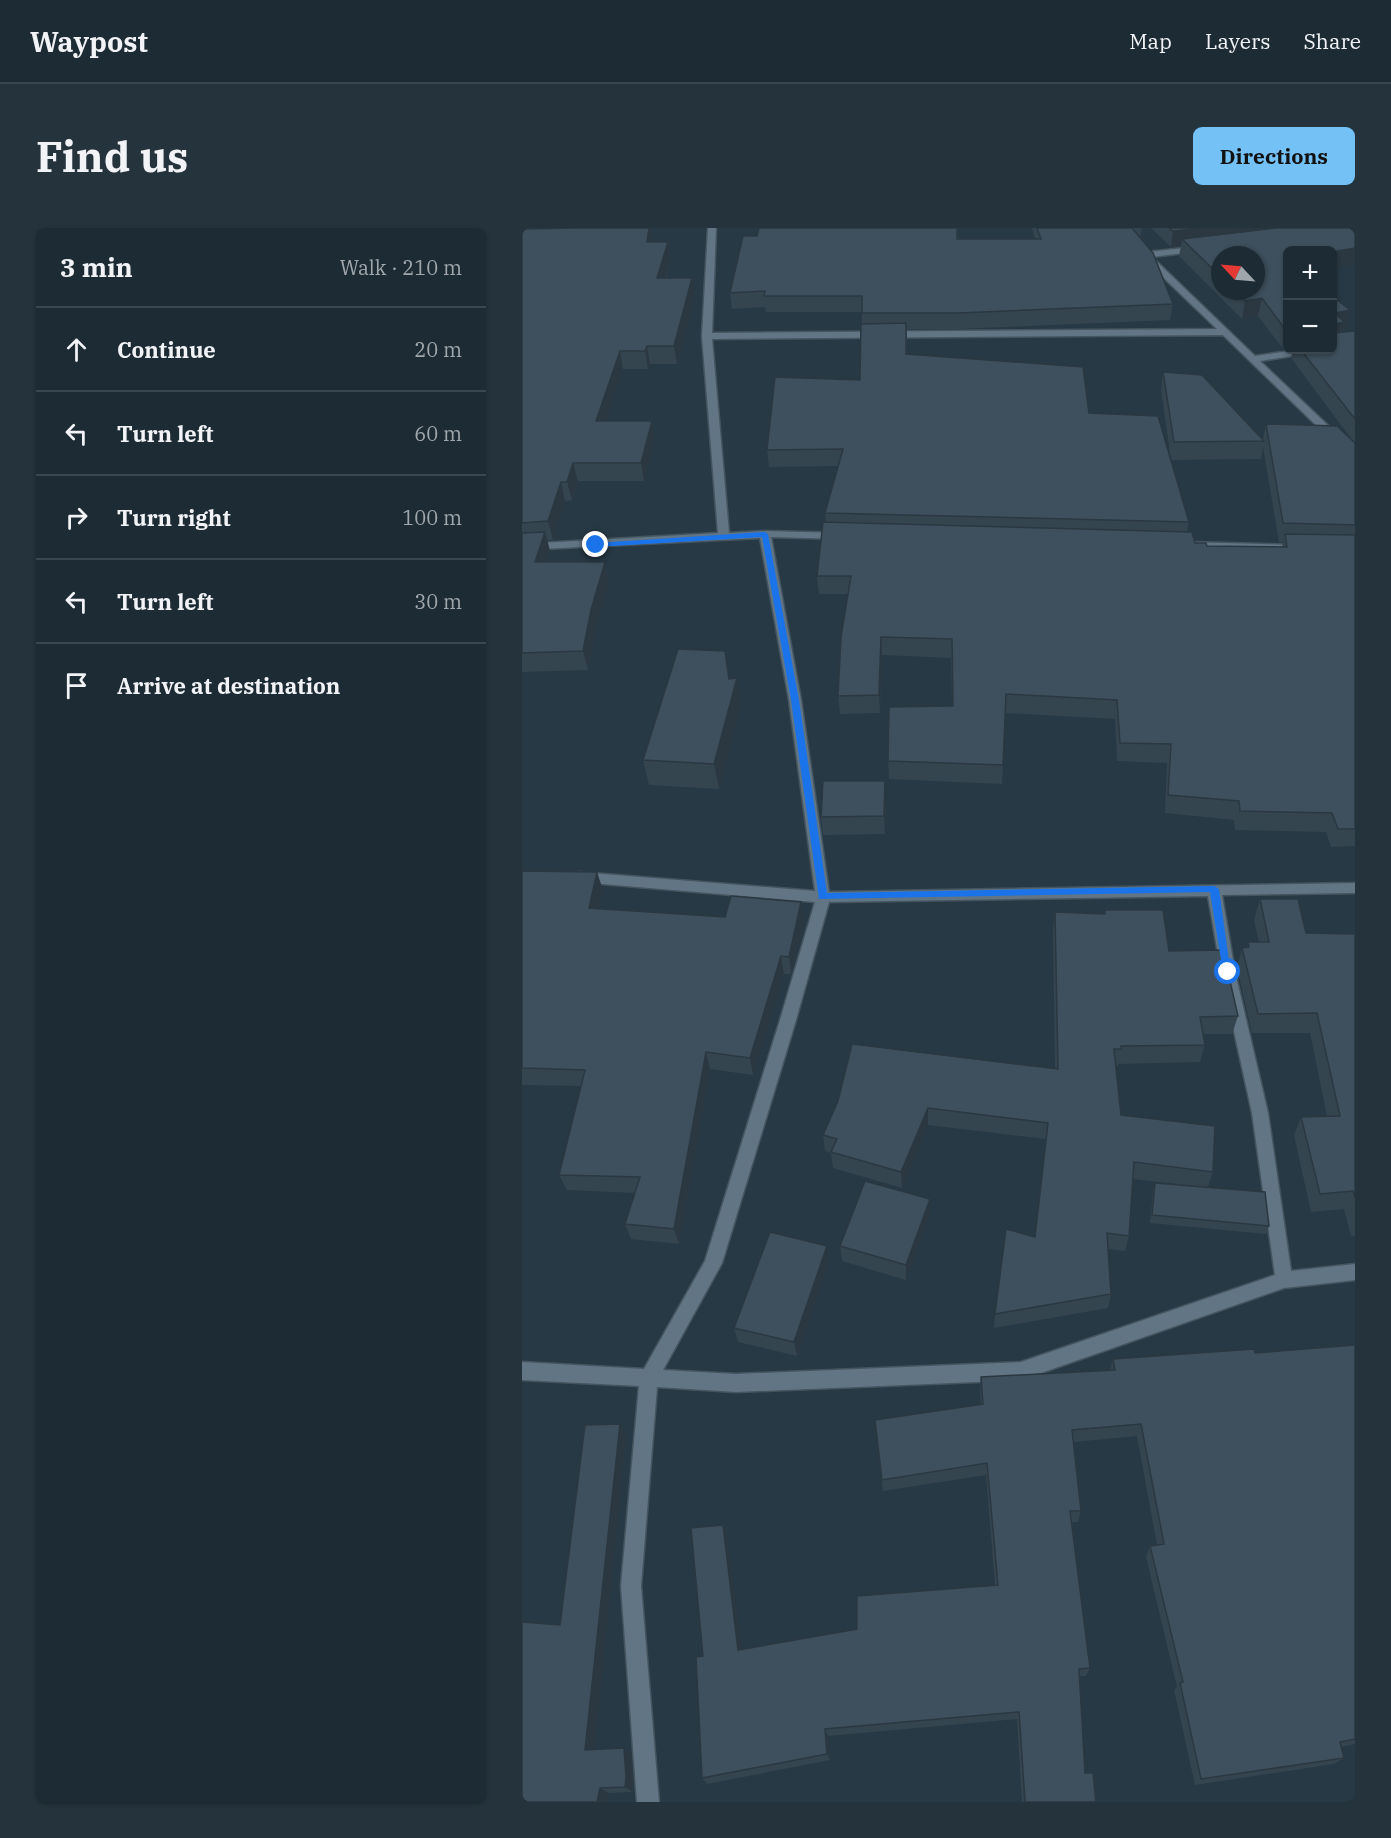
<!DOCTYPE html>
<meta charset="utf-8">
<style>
body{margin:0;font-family:"IBM Plex Serif",serif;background:#25333c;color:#f1f3f6}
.controls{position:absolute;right:18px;top:18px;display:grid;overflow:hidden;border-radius:9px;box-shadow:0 2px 4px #0004}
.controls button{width:54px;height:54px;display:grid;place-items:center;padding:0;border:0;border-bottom:2px solid #3b474f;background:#1d2b34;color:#f1f3f6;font:30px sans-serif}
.compass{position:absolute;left:689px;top:18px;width:54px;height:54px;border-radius:50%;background:#1d2b34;box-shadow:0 2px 4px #0004;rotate:296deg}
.stop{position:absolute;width:18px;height:18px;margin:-14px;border:4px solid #1a73e8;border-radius:50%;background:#fff}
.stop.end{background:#1a73e8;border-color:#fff;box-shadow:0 2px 6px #0008}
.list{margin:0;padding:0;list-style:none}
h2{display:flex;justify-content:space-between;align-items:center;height:78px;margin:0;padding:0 24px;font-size:26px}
h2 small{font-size:20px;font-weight:400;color:#a0a7ac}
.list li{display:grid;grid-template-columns:39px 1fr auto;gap:18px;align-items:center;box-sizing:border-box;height:84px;padding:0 24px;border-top:2px solid #3b474f}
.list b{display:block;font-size:22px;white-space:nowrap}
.list em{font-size:20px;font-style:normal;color:#a0a7ac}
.icon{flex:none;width:33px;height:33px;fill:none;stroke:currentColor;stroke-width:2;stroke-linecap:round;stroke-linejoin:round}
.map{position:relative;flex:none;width:833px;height:1574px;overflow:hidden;border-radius:9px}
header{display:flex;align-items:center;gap:36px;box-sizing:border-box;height:84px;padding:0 30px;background:#1d2b34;border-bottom:2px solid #3b474f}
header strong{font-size:28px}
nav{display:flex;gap:33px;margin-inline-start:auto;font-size:21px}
.intro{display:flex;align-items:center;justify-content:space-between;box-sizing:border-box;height:144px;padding:0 36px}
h1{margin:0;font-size:42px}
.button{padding:15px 27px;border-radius:9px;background:#73c1f5;color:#111;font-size:21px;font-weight:700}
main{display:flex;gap:36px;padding:0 36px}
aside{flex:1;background:#1d2b34;border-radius:9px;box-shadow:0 2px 4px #0004}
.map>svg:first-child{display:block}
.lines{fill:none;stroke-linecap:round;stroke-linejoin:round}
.minor-casing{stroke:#45555f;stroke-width:3}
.minor{fill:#627584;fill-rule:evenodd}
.wall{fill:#354550;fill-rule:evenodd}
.shaded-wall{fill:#2b3841}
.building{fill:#3e505d;stroke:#2b3841;stroke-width:1.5}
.route{fill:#1a73e8}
</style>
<header>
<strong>Waypost</strong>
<nav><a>Map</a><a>Layers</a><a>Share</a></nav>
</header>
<div class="intro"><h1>Find us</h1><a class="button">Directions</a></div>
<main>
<aside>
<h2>3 min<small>Walk · 210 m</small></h2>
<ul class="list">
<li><svg class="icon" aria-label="ahead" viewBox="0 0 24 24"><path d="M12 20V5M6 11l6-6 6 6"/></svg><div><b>Continue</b></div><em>20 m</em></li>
<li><svg class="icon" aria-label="left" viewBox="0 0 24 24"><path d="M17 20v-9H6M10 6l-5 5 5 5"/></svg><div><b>Turn left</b></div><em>60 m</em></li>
<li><svg class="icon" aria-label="right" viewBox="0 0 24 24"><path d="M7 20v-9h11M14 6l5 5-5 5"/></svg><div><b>Turn right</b></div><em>100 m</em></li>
<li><svg class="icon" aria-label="left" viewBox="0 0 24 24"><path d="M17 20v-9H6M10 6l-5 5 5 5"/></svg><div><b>Turn left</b></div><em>30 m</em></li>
<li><svg class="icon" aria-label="arrive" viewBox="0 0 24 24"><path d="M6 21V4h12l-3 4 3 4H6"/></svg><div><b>Arrive at destination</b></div></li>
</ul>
</aside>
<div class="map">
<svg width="833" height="1574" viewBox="0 0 833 1574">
<rect width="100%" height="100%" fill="#273945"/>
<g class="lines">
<g class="minor-casing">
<path id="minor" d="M 186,0 L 194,0 L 190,105 L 695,101 L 620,29 L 598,0 L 606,0 L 625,24 L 681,18 L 681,22 L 678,23 L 630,29 L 733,128 L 774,122 L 794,122 L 789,125 L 738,133 L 833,223 L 833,232 L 829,231 L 701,107 L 190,111 L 207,305 L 243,303 L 321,305 L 326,308 L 321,311 L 249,309 L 279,472 L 307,664 L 833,655 L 833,665 L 700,667 L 713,744 L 746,885 L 769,1043 L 833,1036 L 833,1052 L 762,1060 L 499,1152 L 214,1164 L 135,1159 L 119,1358 L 137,1574 L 115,1574 L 99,1358 L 117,1158 L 0,1152 L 0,1134 L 122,1141 L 183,1033 L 258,792 L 293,674 L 57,654 L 50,649 L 57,644 L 293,663 L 267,472 L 238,310 L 0,322 L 0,316 L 196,305 L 180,108 ZM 686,668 L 699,744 L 730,885 L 753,1047 L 499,1134 L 214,1146 L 141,1142 L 200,1035 L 274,792 L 307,674 Z
M 665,314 L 773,317 L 778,320 L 773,323 L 661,319 L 661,315 Z"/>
</g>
<use href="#minor" class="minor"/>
</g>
<path class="wall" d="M 50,0 L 129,0 L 130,14 L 146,14 L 149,31 L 144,50 L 170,50 L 173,67 L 155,136 L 128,136 L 126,141 L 101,141 L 84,193 L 130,193 L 133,212 L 122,253 L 56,253 L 50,272 L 43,273 L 31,312 L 25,312 L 28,323 L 24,334 L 83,334 L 87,353 L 74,401 L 66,442 L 0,444 L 0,1 Z
M 436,0 L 436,11 L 513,11 L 510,0 L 620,0 L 618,10 L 651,76 L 648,92 L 436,101 L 385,101 L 385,126 L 567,185 L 667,294 L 665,303 L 673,315 L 685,318 L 760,319 L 761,314 L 757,314 L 741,219 L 739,231 L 649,232 L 639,162 L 641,144 L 741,211 L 744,196 L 830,212 L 769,130 L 771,122 L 810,122 L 828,82 L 824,100 L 820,101 L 820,104 L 833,104 L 833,618 L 809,619 L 804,604 L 713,602 L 712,592 L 643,585 L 645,535 L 595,533 L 593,491 L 483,485 L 480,556 L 367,551 L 366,533 L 430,478 L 429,430 L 360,427 L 358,485 L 318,486 L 316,468 L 326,366 L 297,366 L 295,348 L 304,294 L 303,285 L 316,238 L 247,239 L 245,222 L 338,152 L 340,84 L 244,84 L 243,79 L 210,81 L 208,65 L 235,8 Z
M 629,0 L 833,0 L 765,22 L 765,121 L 762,122 L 736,88 L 720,91 L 657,28 L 659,18 L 649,19 ZM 698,27 L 734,63 L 698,63 Z
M 215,450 L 219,476 L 197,561 L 127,557 L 121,532 L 207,451 Z
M 364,571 L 363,606 L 301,607 L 299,589 Z
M 0,643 L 81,662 L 77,680 L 203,689 L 282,692 L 269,746 L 262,746 L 231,847 L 188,841 L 157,1016 L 109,1011 L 103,996 L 113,965 L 45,962 L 37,947 L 59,858 L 0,857 Z
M 738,671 L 784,705 L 833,706 L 833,1008 L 829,1008 L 822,981 L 789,984 L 772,907 L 779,889 L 805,888 L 788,805 L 730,805 L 715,740 L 720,720 L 725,720 L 726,714 L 737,714 L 732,692 Z
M 583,682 L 647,723 L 716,788 L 710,806 L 681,806 L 683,817 L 678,834 L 596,836 L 596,838 L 594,838 L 599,887 L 691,944 L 686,959 L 747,998 L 744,1006 L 628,995 L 631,963 L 633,955 L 664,957 L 611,951 L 607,1008 L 603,1023 L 586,1021 L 589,1066 L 586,1080 L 472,1100 L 473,1086 L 513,1009 L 524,911 L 406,897 L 380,960 L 311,940 L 309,925 L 303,923 L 301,907 L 533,840 L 531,702 L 533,684 L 582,686 Z
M 408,986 L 384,1052 L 320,1033 L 318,1018 Z
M 307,1032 L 275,1128 L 216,1114 L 212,1100 Z
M 833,1117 L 833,1516 L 819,1519 L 822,1530 L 812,1536 L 673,1557 L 652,1462 L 655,1459 L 624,1329 L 628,1318 L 635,1317 L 615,1208 L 552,1214 L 559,1283 L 556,1294 L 550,1294 L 568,1440 L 564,1448 L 557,1448 L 563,1545 L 574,1574 L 500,1574 L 495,1491 L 306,1508 L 308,1532 L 185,1556 L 180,1550 L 181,1428 L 201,1297 L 205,1307 L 219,1421 L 335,1401 L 473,1357 L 464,1247 L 361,1263 L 353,1192 L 459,1176 L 458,1162 L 459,1149 L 588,1142 L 591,1131 L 733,1125 Z
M 98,1196 L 104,1208 L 72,1521 L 109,1526 L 111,1555 L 110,1564 L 86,1565 L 0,1574 L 38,1397 Z"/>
<path class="shaded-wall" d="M 127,0 L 129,0 L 131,12 L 127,31 L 125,14 Z
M 682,0 L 822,0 L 660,11 L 659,18 L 649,19 L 651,3 Z
M 146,14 L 149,31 L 138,67 L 135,50 Z
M 833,20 L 833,36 L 810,41 L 810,24 Z
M 170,50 L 173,67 L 155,136 L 152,118 Z
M 740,70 L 736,88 L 720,91 L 723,73 Z
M 828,82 L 824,100 L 820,101 L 818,111 L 810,113 L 813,85 Z
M 125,118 L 128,136 L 126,141 L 123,123 Z
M 98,123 L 101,141 L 78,211 L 74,193 Z
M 130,193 L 133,212 L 122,253 L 119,235 Z
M 51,235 L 56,253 L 50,272 L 45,254 Z
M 39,254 L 43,273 L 31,312 L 26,293 Z
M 23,304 L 28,323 L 18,353 L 13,334 Z
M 83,334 L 87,353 L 74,401 L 66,442 L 61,423 L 69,382 Z
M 359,409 L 360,427 L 358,485 L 357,467 Z
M 203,423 L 210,470 L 215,450 L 219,476 L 197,561 L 192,536 Z
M 363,553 L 364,571 L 363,606 L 362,588 Z
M 75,644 L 81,662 L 73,698 L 67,680 Z
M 279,674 L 282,692 L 269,746 L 267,729 Z
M 259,728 L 262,746 L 231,847 L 228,830 Z
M 184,824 L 188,841 L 157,1016 L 152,1001 Z
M 406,880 L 406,897 L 380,960 L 379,944 Z
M 408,971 L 408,986 L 384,1052 L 384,1037 Z
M 305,1018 L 307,1032 L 275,1128 L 272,1114 Z
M 98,1196 L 104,1208 L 72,1528 L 63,1522 Z
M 201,1297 L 205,1307 L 221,1430 L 216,1422 Z
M 303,1501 L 306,1508 L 308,1532 L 305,1526 Z
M 102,1520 L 109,1526 L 111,1555 L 110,1564 L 103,1559 Z
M 78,1560 L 86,1565 L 84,1574 L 75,1574 Z"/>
<path class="building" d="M 50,0 L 127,0 L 125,14 L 146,14 L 135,50 L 170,50 L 152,118 L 125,118 L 123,123 L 98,123 L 74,193 L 130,193 L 119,235 L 51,235 L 45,254 L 39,254 L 26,293 L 0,295 L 0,1 Z
M 237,0 L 435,0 L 435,11 L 519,11 L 515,0 L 610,0 L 631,25 L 651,76 L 436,85 L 340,85 L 340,68 L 242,68 L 243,63 L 208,65 L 221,8 L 235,8 Z
M 647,0 L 682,0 L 651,3 Z
M 754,0 L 833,0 L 833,20 L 810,24 L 810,22 L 765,22 L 765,104 L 740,70 L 723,73 L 713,63 L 734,63 L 734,27 L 698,27 L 698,48 L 660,11 Z
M 810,68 L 828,82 L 813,85 L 822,94 L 812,96 L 813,105 L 832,103 L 833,104 L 833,191 L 779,122 L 810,122 Z
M 384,95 L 384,126 L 561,139 L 567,185 L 636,188 L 667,294 L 303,285 L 321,221 L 245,222 L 253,149 L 338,152 L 339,96 Z
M 641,144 L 680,147 L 742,213 L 652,214 Z
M 744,196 L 815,198 L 833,215 L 833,297 L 761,295 Z
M 301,294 L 670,304 L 673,315 L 684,315 L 685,318 L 765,319 L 763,306 L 833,307 L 833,601 L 816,601 L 810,585 L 718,583 L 717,573 L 646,567 L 649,516 L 598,515 L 595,472 L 484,466 L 481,537 L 366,533 L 367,479 L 431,478 L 430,411 L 359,409 L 357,467 L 316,468 L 319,409 L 329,348 L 295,348 Z
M 23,304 L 13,334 L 83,334 L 69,382 L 61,423 L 0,425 L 0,305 Z
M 156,421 L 203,423 L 207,451 L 215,450 L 192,536 L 121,532 Z
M 301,553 L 363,553 L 362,588 L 299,589 Z
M 0,643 L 75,644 L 67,680 L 203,689 L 209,668 L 279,674 L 267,729 L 259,728 L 228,830 L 184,824 L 152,1001 L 103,996 L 118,949 L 37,947 L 63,842 L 0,840 Z
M 738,671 L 776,671 L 784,705 L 833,706 L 833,970 L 831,963 L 798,966 L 779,889 L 818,888 L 795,785 L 736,786 L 720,720 L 727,719 L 726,714 L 747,714 Z
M 583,682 L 641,682 L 647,723 L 701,722 L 716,788 L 678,789 L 683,817 L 599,818 L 599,821 L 592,821 L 599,887 L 693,898 L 691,944 L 612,934 L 607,1008 L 585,1005 L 589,1066 L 473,1086 L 484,1001 L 513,1009 L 526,895 L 406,880 L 379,944 L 309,924 L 315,911 L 301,907 L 316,873 L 330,816 L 536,841 L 533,684 L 583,686 Z
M 343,953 L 408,971 L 384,1037 L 318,1018 Z
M 633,955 L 743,964 L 747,998 L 630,987 Z
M 248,1004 L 305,1018 L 272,1114 L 212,1100 Z
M 833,1117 L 833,1511 L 818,1514 L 822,1530 L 679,1551 L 658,1455 L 661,1454 L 628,1318 L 642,1316 L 619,1196 L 550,1202 L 559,1283 L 548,1283 L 568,1440 L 557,1441 L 563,1545 L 571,1545 L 574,1574 L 503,1574 L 497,1484 L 303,1501 L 305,1526 L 180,1550 L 174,1429 L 181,1428 L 169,1300 L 201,1297 L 216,1422 L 335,1401 L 335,1368 L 476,1357 L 465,1235 L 360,1252 L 353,1192 L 461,1176 L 459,1149 L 593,1142 L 591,1131 L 732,1121 L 733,1125 Z
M 98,1196 L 63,1522 L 102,1520 L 104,1549 L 103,1559 L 78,1560 L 75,1574 L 0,1574 L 0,1394 L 38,1397 L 63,1197 Z"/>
<path class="route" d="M 243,304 L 246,306 L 277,472 L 305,665 L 692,658 L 697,661 L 709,747 L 706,748 L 701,744 L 688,664 L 297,671 L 269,472 L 240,309 L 74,319 L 71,317 L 74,315 Z"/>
</svg>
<div class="controls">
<button>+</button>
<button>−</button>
</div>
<svg class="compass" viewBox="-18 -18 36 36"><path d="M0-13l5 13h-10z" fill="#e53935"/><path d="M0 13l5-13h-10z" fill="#a0a7ac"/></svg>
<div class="stop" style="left:706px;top:744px"></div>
<div class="stop end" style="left:74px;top:317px"></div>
</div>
</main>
